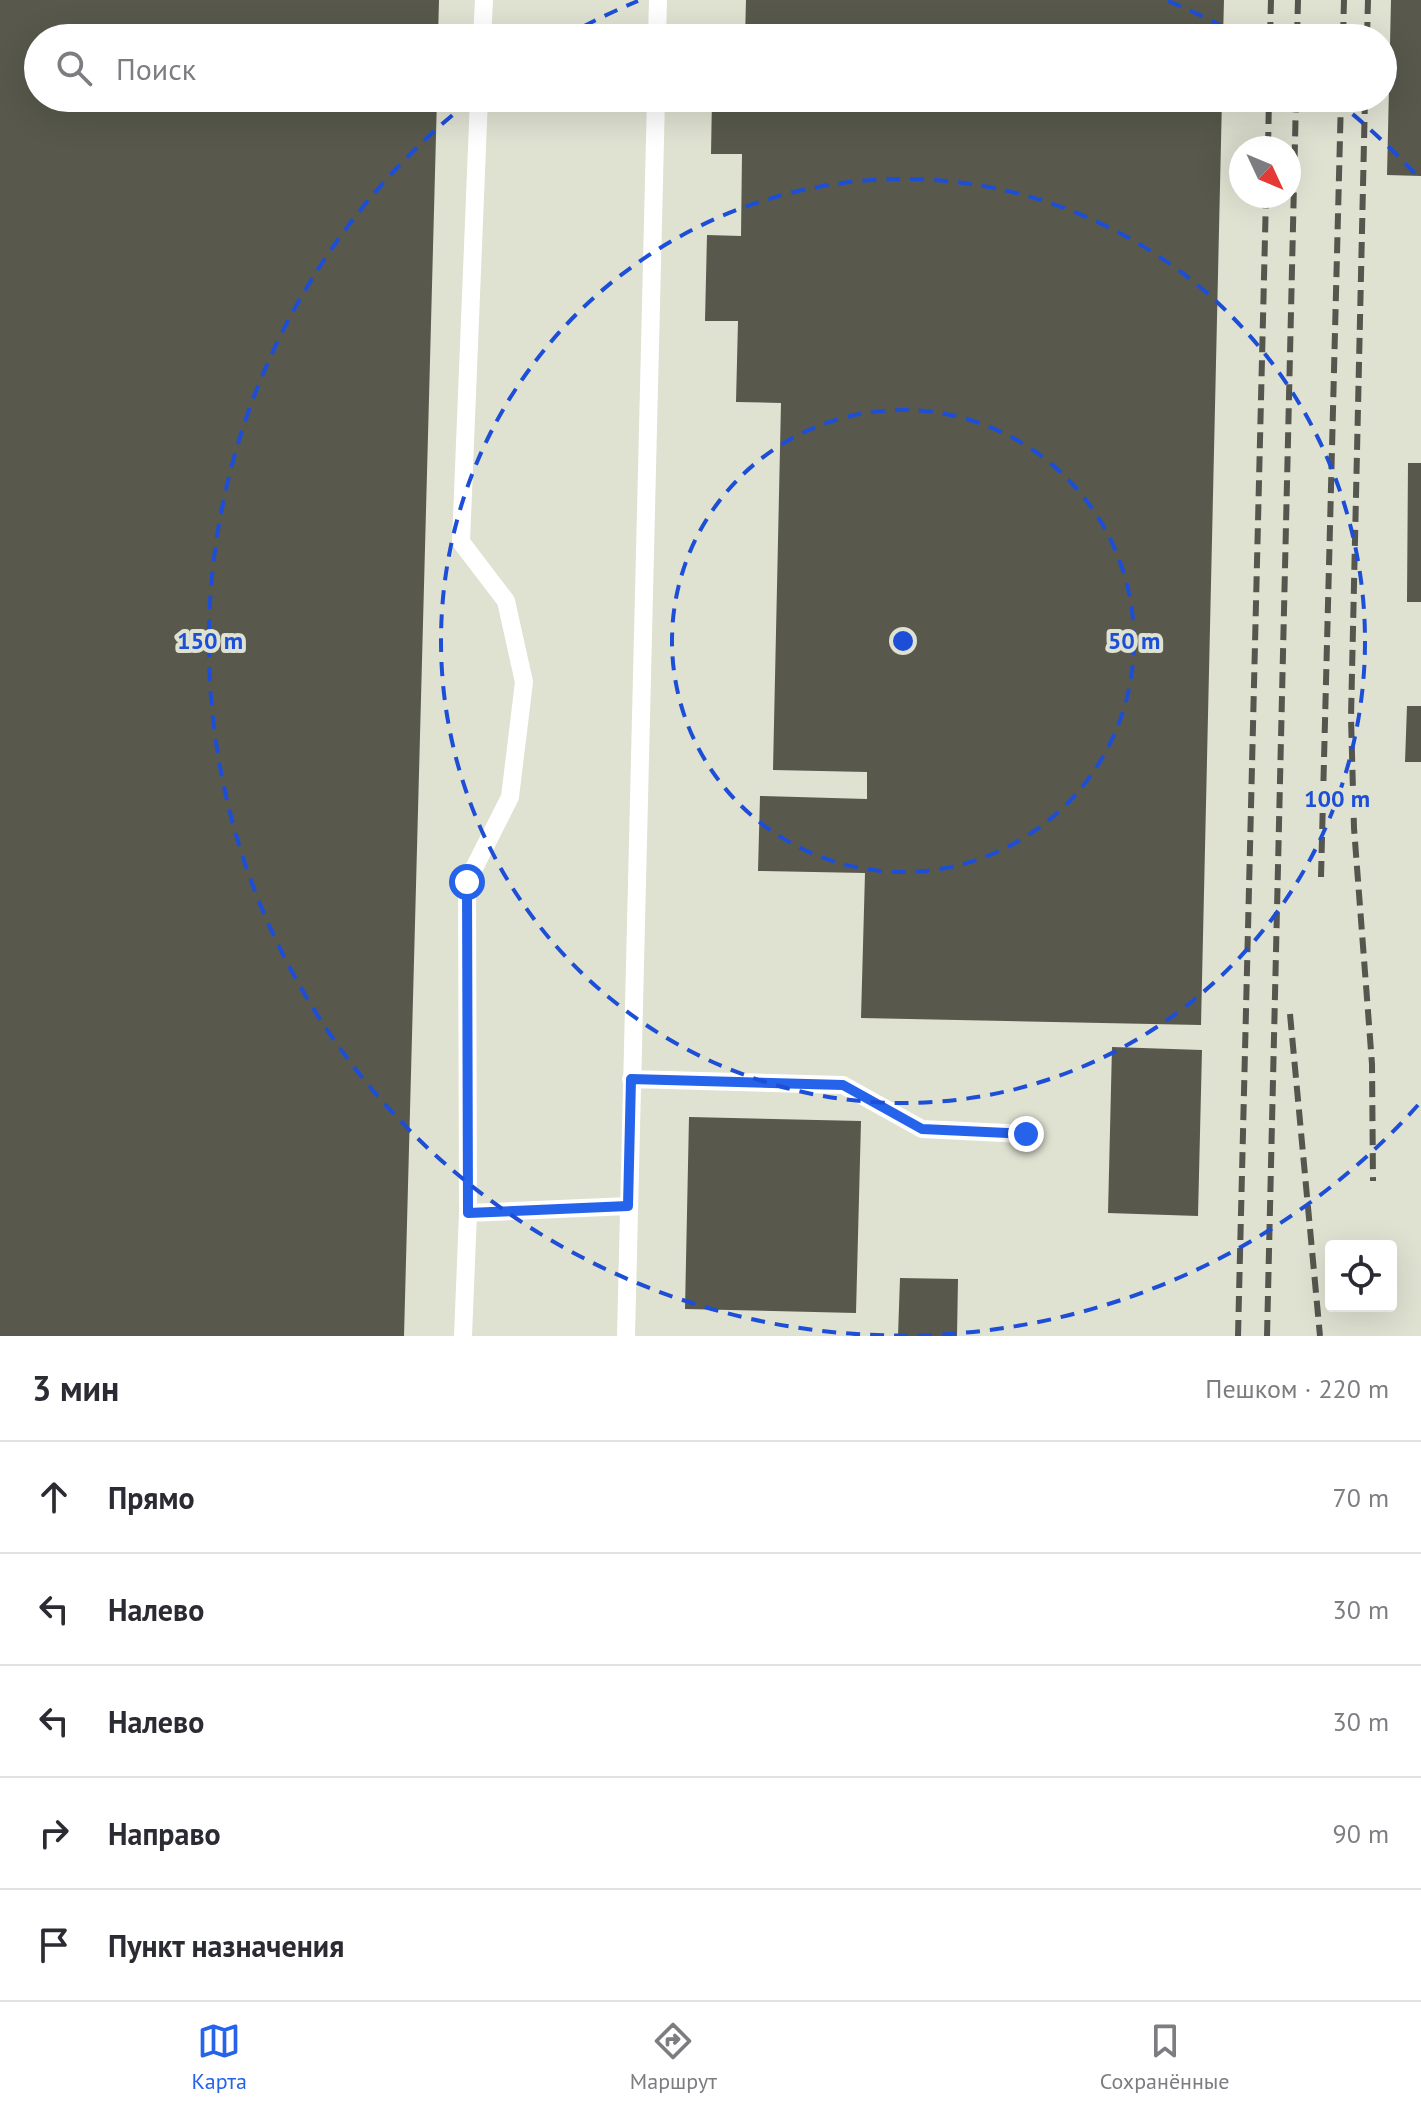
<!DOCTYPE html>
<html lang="ru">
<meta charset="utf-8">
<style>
body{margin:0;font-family:"PT Sans",sans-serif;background:#f7f7f7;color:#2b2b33}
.controls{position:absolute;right:24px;bottom:24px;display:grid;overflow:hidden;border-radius:8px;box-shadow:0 8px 32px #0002}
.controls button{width:72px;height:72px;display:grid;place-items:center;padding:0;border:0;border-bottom:2px solid #e1e1e2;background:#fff;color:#2b2b33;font:40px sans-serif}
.compass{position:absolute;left:1229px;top:136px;width:72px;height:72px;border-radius:50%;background:#fff;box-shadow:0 8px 32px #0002;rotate:134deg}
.stop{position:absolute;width:24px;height:24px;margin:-18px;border:6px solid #2563eb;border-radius:50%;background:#fff}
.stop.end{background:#2563eb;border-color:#fff;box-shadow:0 2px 8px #0008}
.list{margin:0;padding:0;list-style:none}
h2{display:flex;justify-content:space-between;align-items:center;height:104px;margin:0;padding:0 32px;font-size:34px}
h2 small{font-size:26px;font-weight:400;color:#7c7c81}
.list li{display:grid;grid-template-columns:52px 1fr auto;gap:24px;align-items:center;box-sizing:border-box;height:112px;padding:0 32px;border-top:2px solid #e1e1e2}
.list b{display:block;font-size:30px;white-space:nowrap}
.list em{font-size:26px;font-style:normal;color:#7c7c81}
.icon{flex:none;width:44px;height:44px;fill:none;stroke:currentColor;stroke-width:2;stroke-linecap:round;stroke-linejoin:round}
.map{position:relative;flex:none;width:1421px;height:1336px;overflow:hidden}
.search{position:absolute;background:#fff;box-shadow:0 8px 32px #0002;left:24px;right:24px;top:24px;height:88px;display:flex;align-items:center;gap:20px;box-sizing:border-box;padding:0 28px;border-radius:44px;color:#7c7c81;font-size:30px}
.sheet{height:664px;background:#fff}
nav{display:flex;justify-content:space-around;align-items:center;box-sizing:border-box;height:112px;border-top:2px solid #e1e1e2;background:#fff;font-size:22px;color:#7c7c81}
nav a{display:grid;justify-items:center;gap:4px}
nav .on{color:#2563eb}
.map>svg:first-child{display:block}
.building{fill:#58594c}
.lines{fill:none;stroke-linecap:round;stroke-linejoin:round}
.lane{stroke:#fff;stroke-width:18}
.rail{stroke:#55564e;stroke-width:6;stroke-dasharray:16 8;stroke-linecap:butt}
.route{stroke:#2563eb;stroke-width:10}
.ring{fill:none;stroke:#1d4ed8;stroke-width:4;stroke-dasharray:14 10}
.centre{fill:#1d4ed8;stroke:#dfe1d1;stroke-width:4}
.ring-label{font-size:24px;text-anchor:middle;font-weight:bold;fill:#1d4ed8;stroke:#dfe1d1;stroke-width:8;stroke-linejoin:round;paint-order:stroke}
</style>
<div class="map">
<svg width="1421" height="1336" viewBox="0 0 1421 1336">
<rect width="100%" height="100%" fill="#dfe1d1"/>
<path class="building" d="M 0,0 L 439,0 L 438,38 L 38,38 L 38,98 L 437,98 L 404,1336 L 0,1336 Z
M 746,0 L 1224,0 L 1223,38 L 745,38 Z
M 1391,0 L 1421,0 L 1421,176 L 1387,175 Z
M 712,98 L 1222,98 L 1201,1025 L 861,1018 L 865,873 L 758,871 L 760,796 L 867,799 L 867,772 L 773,770 L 781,403 L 736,402 L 738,321 L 705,321 L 707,235 L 741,236 L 742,154 L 711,154 Z
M 1408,463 L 1421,463 L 1421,602 L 1407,602 Z
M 1407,706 L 1421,706 L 1421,762 L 1405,762 Z
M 1112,1047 L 1202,1050 L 1198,1216 L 1108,1213 Z
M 689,1117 L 861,1121 L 856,1313 L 685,1309 Z
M 900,1278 L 958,1279 L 957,1336 L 898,1336 Z"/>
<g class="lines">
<path class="lane" d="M 482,38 L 484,0
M 657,38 L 658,0
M 631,1079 L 843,1085 L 922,1129 L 1026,1134
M 468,1213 L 628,1206
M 463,1336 L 468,1213 L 467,882 L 510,797 L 524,682 L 506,601 L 461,542 L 479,98
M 626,1336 L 656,98"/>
<path class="rail" d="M 1270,38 L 1271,0
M 1297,38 L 1298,0
M 1343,38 L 1344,0
M 1367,38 L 1368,0
M 1365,98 L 1351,717 L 1354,828 L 1372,1064 L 1373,1181
M 1268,148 L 1269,98
M 1321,877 L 1341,98
M 1290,1014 L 1320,1336
M 1238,1336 L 1266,196
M 1267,1336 L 1296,98"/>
</g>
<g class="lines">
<path class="route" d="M 467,882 L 468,1213 L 628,1206 L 631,1079 L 843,1085 L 922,1129 L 1026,1134"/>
</g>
<g class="ring">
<circle cx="903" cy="641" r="231"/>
<circle cx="903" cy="641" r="462"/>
<path d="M1418 1105A693 693 0 1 1 472 99M562 38A693 693 0 0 1 638 1M1168 1A693 693 0 0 1 1244 38M1334 99A693 693 0 0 1 1418 177"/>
</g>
<circle cx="903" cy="641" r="12" class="centre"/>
<g class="ring-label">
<text x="1134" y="649">50 m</text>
<text x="210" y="649">150 m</text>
<text x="1337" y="807">100 m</text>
</g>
</svg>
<div class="controls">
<button><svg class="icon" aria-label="locate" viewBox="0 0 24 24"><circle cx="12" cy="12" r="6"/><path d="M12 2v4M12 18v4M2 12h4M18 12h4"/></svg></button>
</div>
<svg class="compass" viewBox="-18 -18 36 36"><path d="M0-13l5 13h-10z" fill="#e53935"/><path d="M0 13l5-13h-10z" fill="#7c7c81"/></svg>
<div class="stop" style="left:467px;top:882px"></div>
<div class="stop end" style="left:1026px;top:1134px"></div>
<div class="search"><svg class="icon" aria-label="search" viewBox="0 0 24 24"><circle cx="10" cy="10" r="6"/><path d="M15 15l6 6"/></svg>Поиск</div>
</div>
<section class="sheet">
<h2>3 мин<small>Пешком · 220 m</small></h2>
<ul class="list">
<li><svg class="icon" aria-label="ahead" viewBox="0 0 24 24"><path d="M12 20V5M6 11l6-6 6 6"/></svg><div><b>Прямо</b></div><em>70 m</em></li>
<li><svg class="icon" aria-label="left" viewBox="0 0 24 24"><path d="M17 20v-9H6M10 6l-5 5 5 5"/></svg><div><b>Налево</b></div><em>30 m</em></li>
<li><svg class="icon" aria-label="left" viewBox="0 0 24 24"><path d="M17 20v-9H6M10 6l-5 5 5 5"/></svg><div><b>Налево</b></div><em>30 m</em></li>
<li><svg class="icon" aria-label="right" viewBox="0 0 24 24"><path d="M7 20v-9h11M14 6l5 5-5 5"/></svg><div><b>Направо</b></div><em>90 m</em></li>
<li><svg class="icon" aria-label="arrive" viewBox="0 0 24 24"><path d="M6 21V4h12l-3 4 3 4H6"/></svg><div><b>Пункт назначения</b></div></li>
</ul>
</section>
<nav>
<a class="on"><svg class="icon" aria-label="map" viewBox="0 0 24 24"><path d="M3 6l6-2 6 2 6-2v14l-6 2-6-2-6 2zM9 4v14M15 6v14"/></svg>Карта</a>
<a><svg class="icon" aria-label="directions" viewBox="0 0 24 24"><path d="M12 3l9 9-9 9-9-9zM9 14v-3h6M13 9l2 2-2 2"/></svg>Маршрут</a>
<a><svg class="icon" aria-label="saved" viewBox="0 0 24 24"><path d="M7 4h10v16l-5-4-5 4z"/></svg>Сохранённые</a>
</nav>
